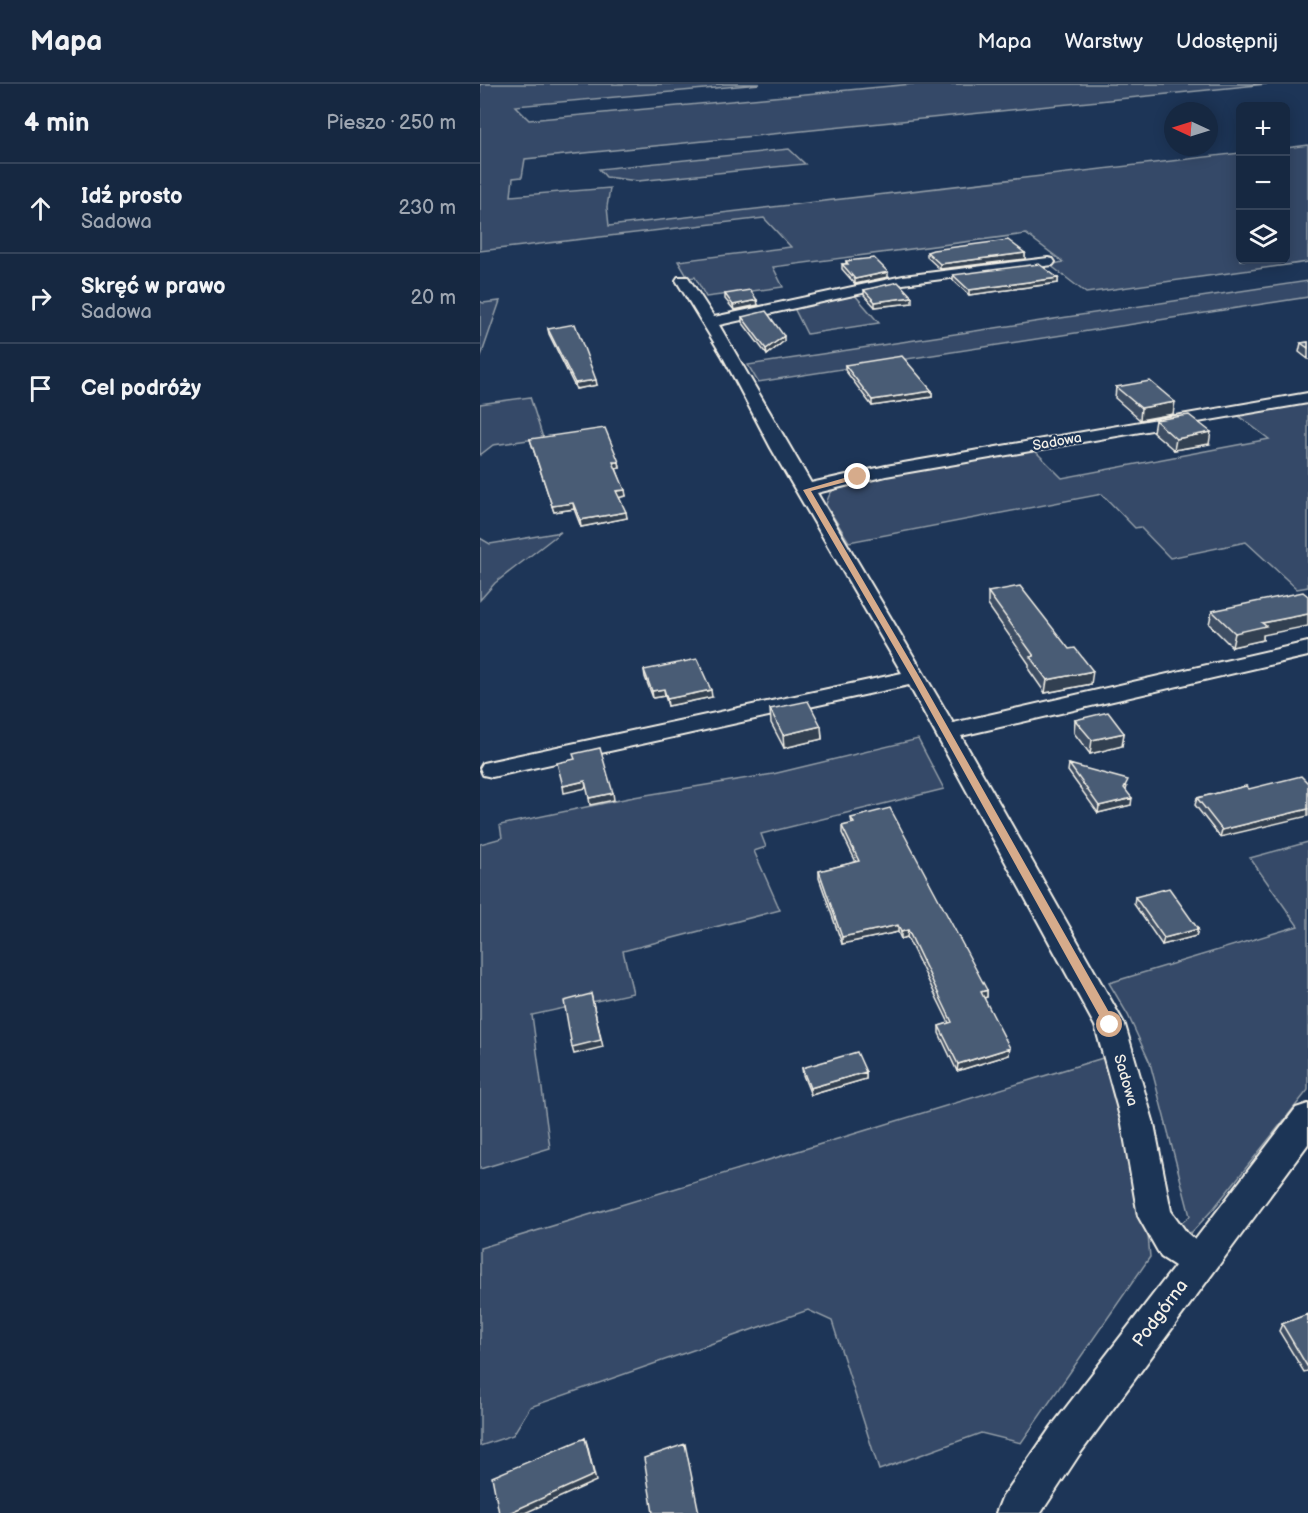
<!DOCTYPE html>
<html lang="pl">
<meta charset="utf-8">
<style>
body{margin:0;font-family:"Balsamiq Sans",sans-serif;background:#23344c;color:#f1f3f6}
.controls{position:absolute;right:18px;top:18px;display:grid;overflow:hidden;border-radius:9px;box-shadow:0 3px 15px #0003}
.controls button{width:54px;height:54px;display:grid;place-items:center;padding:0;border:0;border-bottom:2px solid #35445a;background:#162841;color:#f1f3f6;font:30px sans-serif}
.compass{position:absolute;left:684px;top:18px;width:54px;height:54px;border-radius:50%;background:#162841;box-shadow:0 3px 15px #0003;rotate:274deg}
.stop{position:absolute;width:18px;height:18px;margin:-14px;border:4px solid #d6ab8b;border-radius:50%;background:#fff}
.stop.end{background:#d6ab8b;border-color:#fff;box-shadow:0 2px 6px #0008}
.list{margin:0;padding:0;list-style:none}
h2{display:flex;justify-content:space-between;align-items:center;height:78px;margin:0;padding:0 24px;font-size:26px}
h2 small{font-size:20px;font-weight:400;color:#9ea6b1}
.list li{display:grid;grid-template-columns:39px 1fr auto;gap:18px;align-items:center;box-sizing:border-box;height:90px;padding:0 24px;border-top:2px solid #35445a}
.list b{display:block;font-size:22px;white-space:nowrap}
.list p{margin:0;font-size:20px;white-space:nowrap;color:#9ea6b1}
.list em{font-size:20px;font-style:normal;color:#9ea6b1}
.icon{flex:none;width:33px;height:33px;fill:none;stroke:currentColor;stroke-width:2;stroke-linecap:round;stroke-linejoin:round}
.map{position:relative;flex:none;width:828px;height:1429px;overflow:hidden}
header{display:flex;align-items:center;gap:36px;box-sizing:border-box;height:84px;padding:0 30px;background:#162841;border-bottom:2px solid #35445a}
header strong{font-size:28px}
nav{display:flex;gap:33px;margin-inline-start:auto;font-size:21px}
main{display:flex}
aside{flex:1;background:#162841}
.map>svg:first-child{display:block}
.green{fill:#354a67;stroke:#949ea8;stroke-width:1.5}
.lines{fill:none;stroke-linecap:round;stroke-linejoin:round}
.minor-casing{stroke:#f4f1e8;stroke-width:4}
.minor{fill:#1d3557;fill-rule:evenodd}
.wall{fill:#3e4e64;stroke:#f4f1e8;stroke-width:1.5}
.shaded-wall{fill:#324051;stroke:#f4f1e8;stroke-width:1.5}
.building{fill:#485b74;stroke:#f4f1e8;stroke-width:1.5}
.route{fill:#d6ab8b}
.labels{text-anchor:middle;stroke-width:4.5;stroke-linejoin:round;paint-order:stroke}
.far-street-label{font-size:14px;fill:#f4f1e8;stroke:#1d3557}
.street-label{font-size:15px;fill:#f4f1e8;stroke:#1d3557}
.near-street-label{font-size:18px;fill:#f4f1e8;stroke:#1d3557}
</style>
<header>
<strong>Mapa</strong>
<nav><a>Mapa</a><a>Warstwy</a><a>Udostępnij</a></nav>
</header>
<main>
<aside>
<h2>4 min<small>Pieszo · 250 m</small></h2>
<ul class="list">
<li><svg class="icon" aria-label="ahead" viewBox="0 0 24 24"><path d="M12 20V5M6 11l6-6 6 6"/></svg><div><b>Idź prosto</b><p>Sadowa</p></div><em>230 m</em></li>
<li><svg class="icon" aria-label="right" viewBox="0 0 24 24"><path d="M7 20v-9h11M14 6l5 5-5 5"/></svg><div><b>Skręć w prawo</b><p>Sadowa</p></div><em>20 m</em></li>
<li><svg class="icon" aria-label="arrive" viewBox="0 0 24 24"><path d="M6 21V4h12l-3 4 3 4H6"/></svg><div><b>Cel podróży</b></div></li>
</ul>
</aside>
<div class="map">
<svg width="828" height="1429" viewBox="0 0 828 1429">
<rect width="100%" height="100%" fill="#1d3557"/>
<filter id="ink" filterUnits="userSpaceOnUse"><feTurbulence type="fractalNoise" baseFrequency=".0167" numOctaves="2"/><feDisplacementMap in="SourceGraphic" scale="12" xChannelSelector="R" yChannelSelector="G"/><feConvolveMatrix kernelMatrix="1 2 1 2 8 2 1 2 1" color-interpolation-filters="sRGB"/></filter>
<g filter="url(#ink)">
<path class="green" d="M 0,0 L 280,0 L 35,22 L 49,36 L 432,0 L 787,0 L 45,75 L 42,93 L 33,94 L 31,112 L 130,104 L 127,123 L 129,142 L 760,69 L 760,176 L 806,176 L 806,64 L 828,61 L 828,178 L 606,209 L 570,181 L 583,178 L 546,150 L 293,183 L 303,203 L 226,213 L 215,193 L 208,194 L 198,177 L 311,163 L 284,134 L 0,167 Z
M 309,65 L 325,80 L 158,97 L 126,93 L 119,85 Z
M 828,197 L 828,213 L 278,298 L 268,281 Z
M 374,210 L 399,239 L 327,250 L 314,224 Z
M 0,217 L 3,219 L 20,217 L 0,275 Z
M 50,313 L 63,354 L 13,361 L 0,371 L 0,320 Z
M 828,317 L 828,503 L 817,505 L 766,458 L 690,474 L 660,443 L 655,444 L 622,410 L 369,458 L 346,421 C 349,408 353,404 366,399 L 554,366 L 582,394 L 789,355 L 756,330 Z
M 81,448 L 15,499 L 0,516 L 0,454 L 10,460 Z
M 438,655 L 464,705 L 281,750 L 286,763 L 274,767 L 300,826 L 143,867 L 153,909 L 52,931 L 70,1064 L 0,1085 L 0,760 L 22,754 L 20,741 L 154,713 L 293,690 Z
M 828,758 L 828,1006 L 734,1124 L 712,1148 L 705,1150 L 695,1144 L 710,1132 L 670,979 L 648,931 L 629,899 L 818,842 L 770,774 Z
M 626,973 L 666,1130 L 670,1173 L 541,1359 L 501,1349 L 399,1386 L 352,1237 L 328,1226 L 50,1323 L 33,1351 L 0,1362 L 0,1164 Z"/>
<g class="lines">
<g class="minor-casing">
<path id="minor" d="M 568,174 L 573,175 L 575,178 L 573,181 L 423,200 L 239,241 L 331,399 L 406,382 L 828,309 L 828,319 L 406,392 L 337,409 L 473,639 L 828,558 L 828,572 L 481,652 L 645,941 L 674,1040 L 691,1127 L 707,1149 L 715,1156 L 816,1024 L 828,1020 L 828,1060 L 599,1371 L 561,1429 L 516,1429 L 522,1414 L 571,1343 L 695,1182 L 681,1173 L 658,1132 L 642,1040 L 615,942 L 429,601 L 12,693 L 3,691 L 0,684 L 3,679 L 12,677 L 422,589 L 291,364 L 243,273 L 196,196 L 198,193 L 208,193 L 234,233 L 423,192 Z"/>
</g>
<use href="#minor" class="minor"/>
</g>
<path class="wall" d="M 447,168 L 545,169 L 545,175 L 460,185 L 447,173 Z
M 366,177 L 408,193 L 375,200 L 362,185 L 362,180 L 366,180 Z
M 473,191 L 578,194 L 578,199 L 489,211 L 473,196 Z
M 384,206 L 432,219 L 395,223 L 384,211 Z
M 245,210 L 278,221 L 254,226 L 245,215 Z
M 262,233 L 304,257 L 287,271 L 262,238 Z
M 68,245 L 117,301 L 96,305 L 69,250 Z
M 828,258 L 828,275 L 819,268 L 821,259 Z
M 365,281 L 452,307 L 452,313 L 392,322 L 365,286 Z
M 636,303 L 693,330 L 660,336 L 635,314 Z
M 675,336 L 729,360 L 694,366 L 673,348 Z
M 50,355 L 139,378 L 140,384 L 136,384 L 146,412 L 139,413 L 147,434 L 101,443 L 94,425 L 74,428 Z
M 508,508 L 611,600 L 565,609 L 549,586 L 549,580 L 508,521 Z
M 732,527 L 783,551 L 783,556 L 752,563 L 729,540 Z
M 164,586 L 232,613 L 188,622 L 185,612 L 173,614 L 165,593 Z
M 290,625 L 341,642 L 342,655 L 304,664 L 291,639 Z
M 595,636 L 644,649 L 642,662 L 610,670 L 594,649 Z
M 589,680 L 647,703 L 646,706 L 651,721 L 618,729 L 588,687 Z
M 766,702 L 740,753 L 715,721 L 717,714 Z
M 371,734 L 507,906 L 507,913 L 504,914 L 529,971 L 477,987 L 459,949 L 459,942 L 469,939 L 427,853 L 421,855 L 418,848 L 362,860 L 339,794 L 339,787 L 376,778 L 362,749 L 362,742 L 372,740 Z
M 655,813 L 718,845 L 716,852 L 682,861 L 654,820 Z
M 322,984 L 386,988 L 386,995 L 331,1011 L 323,991 Z
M 828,1230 L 828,1287 L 824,1288 L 799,1247 L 802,1240 Z"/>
<path class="shaded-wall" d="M 545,169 L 545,175 L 460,185 L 460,180 Z
M 408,188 L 408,193 L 375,200 L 375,195 Z
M 578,194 L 578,199 L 489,211 L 489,206 Z
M 432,213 L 432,219 L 395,223 L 395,218 Z
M 277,216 L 278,221 L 254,226 L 253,221 Z
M 304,252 L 304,257 L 287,271 L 286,265 Z
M 116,296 L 117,301 L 96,305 L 95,299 Z
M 452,307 L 452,313 L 392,322 L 392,316 Z
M 695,318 L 693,330 L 660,336 L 661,324 Z
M 731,348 L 729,360 L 694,366 L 696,355 Z
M 133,378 L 139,378 L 140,384 L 134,385 Z
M 145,406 L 146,412 L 137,414 L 136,407 Z
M 93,419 L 94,425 L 74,428 L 72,422 Z
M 146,428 L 147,434 L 101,443 L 100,436 Z
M 828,530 L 828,542 L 783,551 L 783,556 L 752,563 L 755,549 L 782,539 Z
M 613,587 L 611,600 L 565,609 L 567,596 Z
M 184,605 L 185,612 L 173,614 L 172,607 Z
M 231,606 L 232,613 L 188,622 L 187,615 Z
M 341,642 L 342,655 L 304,664 L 303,651 Z
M 644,649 L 642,662 L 610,670 L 612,656 Z
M 105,697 L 106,704 L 84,709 L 83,702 Z
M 133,709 L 134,716 L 110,721 L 109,714 Z
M 652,714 L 651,721 L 618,729 L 619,722 Z
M 828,725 L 828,732 L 740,753 L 742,746 Z
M 418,841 L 418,848 L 362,860 L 362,853 Z
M 718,845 L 716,852 L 682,861 L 684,854 Z
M 428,846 L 427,853 L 421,855 L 421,848 Z
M 507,906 L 507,913 L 500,915 L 501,908 Z
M 111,910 L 123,963 L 94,970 L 92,963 Z
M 530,964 L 529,971 L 477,987 L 478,980 Z
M 386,988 L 386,995 L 331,1011 L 330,1004 Z
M 105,1354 L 107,1360 L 116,1397 L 45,1429 L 29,1429 Z"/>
<path class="building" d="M 528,156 L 545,169 L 460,180 L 447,168 L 453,166 Z
M 394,174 L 408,188 L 375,195 L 362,180 L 368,180 L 366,177 Z
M 559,180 L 578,194 L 489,206 L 473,191 Z
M 418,198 L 432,213 L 395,218 L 384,206 Z
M 270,206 L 277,216 L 253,221 L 245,210 Z
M 286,227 L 304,252 L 286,265 L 262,233 Z
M 95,240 L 116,296 L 95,299 L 68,245 Z
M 828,258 L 828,264 L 821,259 Z
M 422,272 L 452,307 L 392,316 L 365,281 Z
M 670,297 L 695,318 L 661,324 L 636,303 Z
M 709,331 L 731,348 L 696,355 L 675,336 Z
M 125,344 L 139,378 L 133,378 L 145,406 L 136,407 L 146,428 L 100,436 L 93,419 L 72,422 L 50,355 Z
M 540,502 L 589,565 L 595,564 L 613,587 L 567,596 L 550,573 L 554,572 L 508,508 Z
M 823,508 L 828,512 L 828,530 L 782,539 L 786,542 L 755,549 L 732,527 Z
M 217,575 L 231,606 L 187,615 L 184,605 L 172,607 L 164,586 Z
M 328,617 L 341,642 L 303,651 L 290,625 Z
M 628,628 L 644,649 L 612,656 L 595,636 Z
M 120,664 L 133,709 L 109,714 L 105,697 L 83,702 L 77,679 L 95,675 L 93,670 Z
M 589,680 L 648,696 L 644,704 L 652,714 L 619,722 Z
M 821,692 L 828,699 L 828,725 L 742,746 L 717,714 L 766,702 L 769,705 Z
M 410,724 L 507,906 L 501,908 L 530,964 L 478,980 L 459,942 L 472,938 L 428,846 L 421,848 L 418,841 L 362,853 L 339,787 L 379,777 L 362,742 L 374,739 L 371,734 Z
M 689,804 L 718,845 L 684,854 L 655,813 Z
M 111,910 L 121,956 L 92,963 L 84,917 Z
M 377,968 L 386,988 L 330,1004 L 322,984 Z
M 828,1230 L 828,1282 L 827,1282 L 802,1240 Z
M 105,1354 L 114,1391 L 29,1429 L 19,1429 L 12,1393 Z
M 205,1360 L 219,1429 L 173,1429 L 164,1374 Z"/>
</g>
<path class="route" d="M 378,390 L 381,394 L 331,407 L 440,594 L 634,937 L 634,944 L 626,944 L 432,594 L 323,406 Z"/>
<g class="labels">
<g class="far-street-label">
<text transform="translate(577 357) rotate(-10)" y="5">Sadowa</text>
</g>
<g class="street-label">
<text transform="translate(646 996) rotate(74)" y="5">Sadowa</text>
</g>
<g class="near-street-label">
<text transform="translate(680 1229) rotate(-53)" y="6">Podgórna</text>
</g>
</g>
</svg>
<div class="controls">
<button>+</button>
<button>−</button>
<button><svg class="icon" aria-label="layers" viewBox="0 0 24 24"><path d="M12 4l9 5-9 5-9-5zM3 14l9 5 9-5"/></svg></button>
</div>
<svg class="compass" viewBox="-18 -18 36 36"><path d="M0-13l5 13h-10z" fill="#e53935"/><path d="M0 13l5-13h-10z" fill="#9ea6b1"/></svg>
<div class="stop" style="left:630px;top:941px"></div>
<div class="stop end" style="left:378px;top:393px"></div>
</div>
</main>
